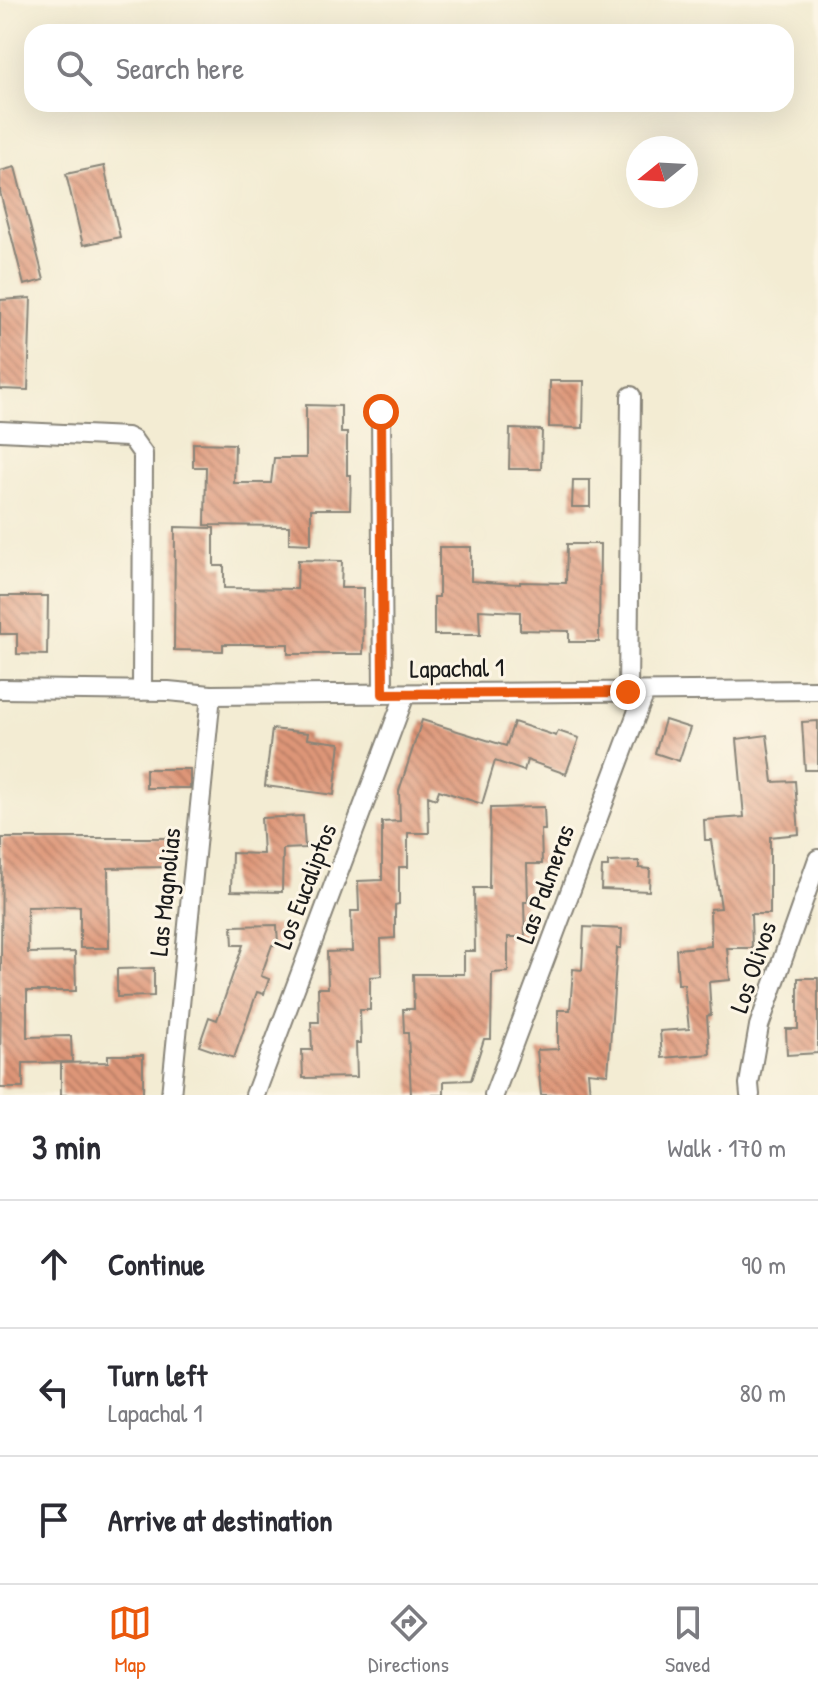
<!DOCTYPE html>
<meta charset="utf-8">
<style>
body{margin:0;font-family:"Patrick Hand",sans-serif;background:#f7f7f7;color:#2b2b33}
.compass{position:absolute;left:626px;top:136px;width:72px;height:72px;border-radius:50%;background:#fff;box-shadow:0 8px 32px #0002;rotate:252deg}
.stop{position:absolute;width:24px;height:24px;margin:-18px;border:6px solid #ea580c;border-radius:50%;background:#fff}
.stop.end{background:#ea580c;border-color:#fff;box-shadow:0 2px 8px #0008}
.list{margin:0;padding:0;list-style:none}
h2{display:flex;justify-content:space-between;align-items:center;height:104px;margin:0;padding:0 32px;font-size:34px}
h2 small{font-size:26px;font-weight:400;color:#7c7c81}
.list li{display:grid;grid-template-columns:52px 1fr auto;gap:24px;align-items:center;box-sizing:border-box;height:128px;padding:0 32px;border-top:2px solid #e1e1e2}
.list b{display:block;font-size:30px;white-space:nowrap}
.list p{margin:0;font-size:26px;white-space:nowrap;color:#7c7c81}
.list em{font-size:26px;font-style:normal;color:#7c7c81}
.icon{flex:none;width:44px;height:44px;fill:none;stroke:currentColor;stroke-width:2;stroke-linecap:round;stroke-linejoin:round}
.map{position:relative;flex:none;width:818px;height:1095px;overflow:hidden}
.search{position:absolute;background:#fff;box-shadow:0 8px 32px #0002;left:24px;right:24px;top:24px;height:88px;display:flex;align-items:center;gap:20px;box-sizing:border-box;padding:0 28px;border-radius:24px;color:#7c7c81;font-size:30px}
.sheet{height:488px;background:#fff}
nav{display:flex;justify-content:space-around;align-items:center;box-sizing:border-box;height:112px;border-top:2px solid #e1e1e2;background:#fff;font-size:22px;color:#7c7c81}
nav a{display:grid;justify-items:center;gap:4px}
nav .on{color:#ea580c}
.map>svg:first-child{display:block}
.building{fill:url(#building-back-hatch)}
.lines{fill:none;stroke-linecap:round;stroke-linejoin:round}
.minor-casing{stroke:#888478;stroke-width:22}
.minor{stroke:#fff;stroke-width:18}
.route{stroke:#ea580c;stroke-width:10}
.labels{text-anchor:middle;stroke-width:6;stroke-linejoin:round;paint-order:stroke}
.street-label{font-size:26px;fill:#1c1c1c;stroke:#fcf5e5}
</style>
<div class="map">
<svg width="818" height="1095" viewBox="0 0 818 1095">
<defs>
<pattern id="building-back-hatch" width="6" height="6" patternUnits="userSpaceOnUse" patternTransform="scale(2)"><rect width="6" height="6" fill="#de9678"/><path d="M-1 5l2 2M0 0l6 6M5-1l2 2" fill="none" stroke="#b37a62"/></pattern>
</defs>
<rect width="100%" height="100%" fill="#fcf5e5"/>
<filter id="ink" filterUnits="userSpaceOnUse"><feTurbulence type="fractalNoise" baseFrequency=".0125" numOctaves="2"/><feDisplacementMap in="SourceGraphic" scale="16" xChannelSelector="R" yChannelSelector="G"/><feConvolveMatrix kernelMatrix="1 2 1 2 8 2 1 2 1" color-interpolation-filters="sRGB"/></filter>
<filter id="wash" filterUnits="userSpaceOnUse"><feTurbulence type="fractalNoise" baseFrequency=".006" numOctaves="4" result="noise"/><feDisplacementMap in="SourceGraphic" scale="32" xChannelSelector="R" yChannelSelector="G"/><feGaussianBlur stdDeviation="1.8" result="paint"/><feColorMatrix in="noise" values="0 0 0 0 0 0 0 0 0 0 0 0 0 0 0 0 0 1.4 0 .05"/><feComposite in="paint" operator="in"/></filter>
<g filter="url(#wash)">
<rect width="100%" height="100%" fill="#f3ecd3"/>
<g id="blocks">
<path class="building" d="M 104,166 L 120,237 L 83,245 L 66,174 Z
M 15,167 L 44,280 L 24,285 L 0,192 L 0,171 Z
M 31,298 L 28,390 L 0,389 L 0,300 Z
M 550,381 L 584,381 L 583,428 L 549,427 Z
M 306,405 L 341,406 L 341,433 L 347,433 L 347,475 L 351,475 L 350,509 L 311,509 L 311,544 L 289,543 L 289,526 L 205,525 L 206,467 L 193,467 L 193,443 L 235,444 L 234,483 L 271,483 L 274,458 L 306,458 Z
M 510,429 L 542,430 L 541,469 L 509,469 Z
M 573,480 L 590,480 L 590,507 L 572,507 Z
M 175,527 L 214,528 L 214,566 L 224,566 L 224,588 L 297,589 L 298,560 L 342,561 L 341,588 L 364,588 L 363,654 L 288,654 L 288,644 L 223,644 L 223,651 L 174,650 Z
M 567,544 L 600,544 L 599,642 L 569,642 L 569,631 L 520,630 L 520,612 L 479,610 L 480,635 L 434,635 L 434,597 L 439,597 L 439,547 L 471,547 L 471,581 L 520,584 L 520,582 L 566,583 Z
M 0,596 L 48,596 L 47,655 L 17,654 L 17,634 L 0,634 Z
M 422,720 L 506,746 L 514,722 L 556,736 L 558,731 L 579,738 L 566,774 L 527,760 L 524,771 L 495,761 L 482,804 L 439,790 L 436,799 L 428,796 L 429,833 L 408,833 L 408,867 L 399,867 L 399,904 L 395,905 L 395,938 L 381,939 L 382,976 L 370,977 L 370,1010 L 360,1010 L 361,1043 L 356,1043 L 357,1077 L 303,1078 L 302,1050 L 312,1050 L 311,1022 L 319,1022 L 318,988 L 328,988 L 327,952 L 352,951 L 351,911 L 359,911 L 358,881 L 382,880 L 382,822 L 400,821 L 399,791 Z
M 665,720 L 690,728 L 679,761 L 655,753 Z
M 818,721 L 818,770 L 805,770 L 802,722 Z
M 272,729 L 308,733 L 307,739 L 340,743 L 334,795 L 265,786 Z
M 767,735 L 773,782 L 795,781 L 799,834 L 770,837 L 770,914 L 751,914 L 752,948 L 727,948 L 730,980 L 709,982 L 711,1015 L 707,1016 L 710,1054 L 662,1058 L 660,1031 L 689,1029 L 684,984 L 678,984 L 676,949 L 711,946 L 710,909 L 721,908 L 711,840 L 705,840 L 704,820 L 744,817 L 737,739 Z
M 146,769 L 190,769 L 190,788 L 146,788 Z
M 544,807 L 545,830 L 541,830 L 542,864 L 527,864 L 528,902 L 524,902 L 525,937 L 508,937 L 508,972 L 492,973 L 491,1039 L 484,1039 L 471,1080 L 444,1081 L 444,1095 L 411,1095 L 408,1033 L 404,1033 L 403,1009 L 414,1009 L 413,974 L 464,974 L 464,951 L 475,951 L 474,888 L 489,888 L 490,808 Z
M 303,816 L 305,848 L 283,849 L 282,892 L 231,891 L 232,853 L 263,854 L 261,818 Z
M 2,838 L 167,838 L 167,867 L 108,868 L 109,948 L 80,948 L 80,906 L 27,907 L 28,953 L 75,952 L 76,991 L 27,991 L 27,1037 L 71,1036 L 72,1062 L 23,1063 L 23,1088 L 0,1088 Z
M 639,861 L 639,868 L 650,869 L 649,891 L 601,889 L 602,867 L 608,867 L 608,862 Z
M 277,925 L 278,945 L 272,945 L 261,976 L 269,979 L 264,994 L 257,992 L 234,1058 L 199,1046 L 209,1017 L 217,1020 L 243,945 L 233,945 L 232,926 Z
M 584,927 L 622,929 L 621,948 L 617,948 L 608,1074 L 588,1072 L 590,1095 L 541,1095 L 537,1050 L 558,1049 L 558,1010 L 570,1010 L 573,969 L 582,970 Z
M 154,968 L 154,996 L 117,997 L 117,969 Z
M 798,978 L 818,978 L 818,1053 L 787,1055 L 786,1029 L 798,1029 Z
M 108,1055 L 143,1055 L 143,1095 L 61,1095 L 61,1063 L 108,1062 Z"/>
</g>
</g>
<g filter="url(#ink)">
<use href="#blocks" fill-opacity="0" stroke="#888478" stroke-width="2"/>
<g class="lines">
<g class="minor-casing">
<path id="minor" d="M 381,412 L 383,694
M 0,431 L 127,437 L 133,440 L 143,454 L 142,691
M 0,689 L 168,691 L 211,695 L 818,690
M 628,692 L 631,396
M 171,1095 L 211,695
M 255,1095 L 405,695
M 494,1095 L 645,692
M 750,1095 L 749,1084 L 759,1026 L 818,859"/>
</g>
<use href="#minor" class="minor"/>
</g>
</g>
<g class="lines" filter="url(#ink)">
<path class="route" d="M 381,412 L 383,694 L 628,692"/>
</g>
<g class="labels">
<g class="street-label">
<text transform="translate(457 668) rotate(-1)" y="9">Lapachal 1</text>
<text transform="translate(545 884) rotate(-70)" y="9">Las Palmeras</text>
<text transform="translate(305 886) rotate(-69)" y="9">Los Eucaliptos</text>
<text transform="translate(165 892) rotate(-84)" y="9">Las Magnolias</text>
<text transform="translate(753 967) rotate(-71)" y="9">Los Olivos</text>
</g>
</g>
</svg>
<svg class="compass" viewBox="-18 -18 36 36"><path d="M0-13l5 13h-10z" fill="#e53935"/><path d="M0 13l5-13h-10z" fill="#7c7c81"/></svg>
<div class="stop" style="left:381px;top:412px"></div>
<div class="stop end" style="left:628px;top:692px"></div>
<div class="search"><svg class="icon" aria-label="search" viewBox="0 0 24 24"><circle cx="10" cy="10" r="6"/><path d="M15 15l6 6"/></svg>Search here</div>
</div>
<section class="sheet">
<h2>3 min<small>Walk · 170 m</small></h2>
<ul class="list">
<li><svg class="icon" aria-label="ahead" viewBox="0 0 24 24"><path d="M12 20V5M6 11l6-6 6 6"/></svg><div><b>Continue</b></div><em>90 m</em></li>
<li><svg class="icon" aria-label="left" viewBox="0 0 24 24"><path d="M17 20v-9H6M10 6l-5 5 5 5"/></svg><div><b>Turn left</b><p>Lapachal 1</p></div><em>80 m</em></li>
<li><svg class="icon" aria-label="arrive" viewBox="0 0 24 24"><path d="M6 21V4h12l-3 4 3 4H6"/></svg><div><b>Arrive at destination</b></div></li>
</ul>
</section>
<nav>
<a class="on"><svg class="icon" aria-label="map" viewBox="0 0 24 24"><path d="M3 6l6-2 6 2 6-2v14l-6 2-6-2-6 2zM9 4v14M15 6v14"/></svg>Map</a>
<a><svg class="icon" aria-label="directions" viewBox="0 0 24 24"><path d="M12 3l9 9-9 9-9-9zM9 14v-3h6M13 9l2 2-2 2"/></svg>Directions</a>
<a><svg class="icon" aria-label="saved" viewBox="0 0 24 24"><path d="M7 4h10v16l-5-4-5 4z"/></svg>Saved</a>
</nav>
